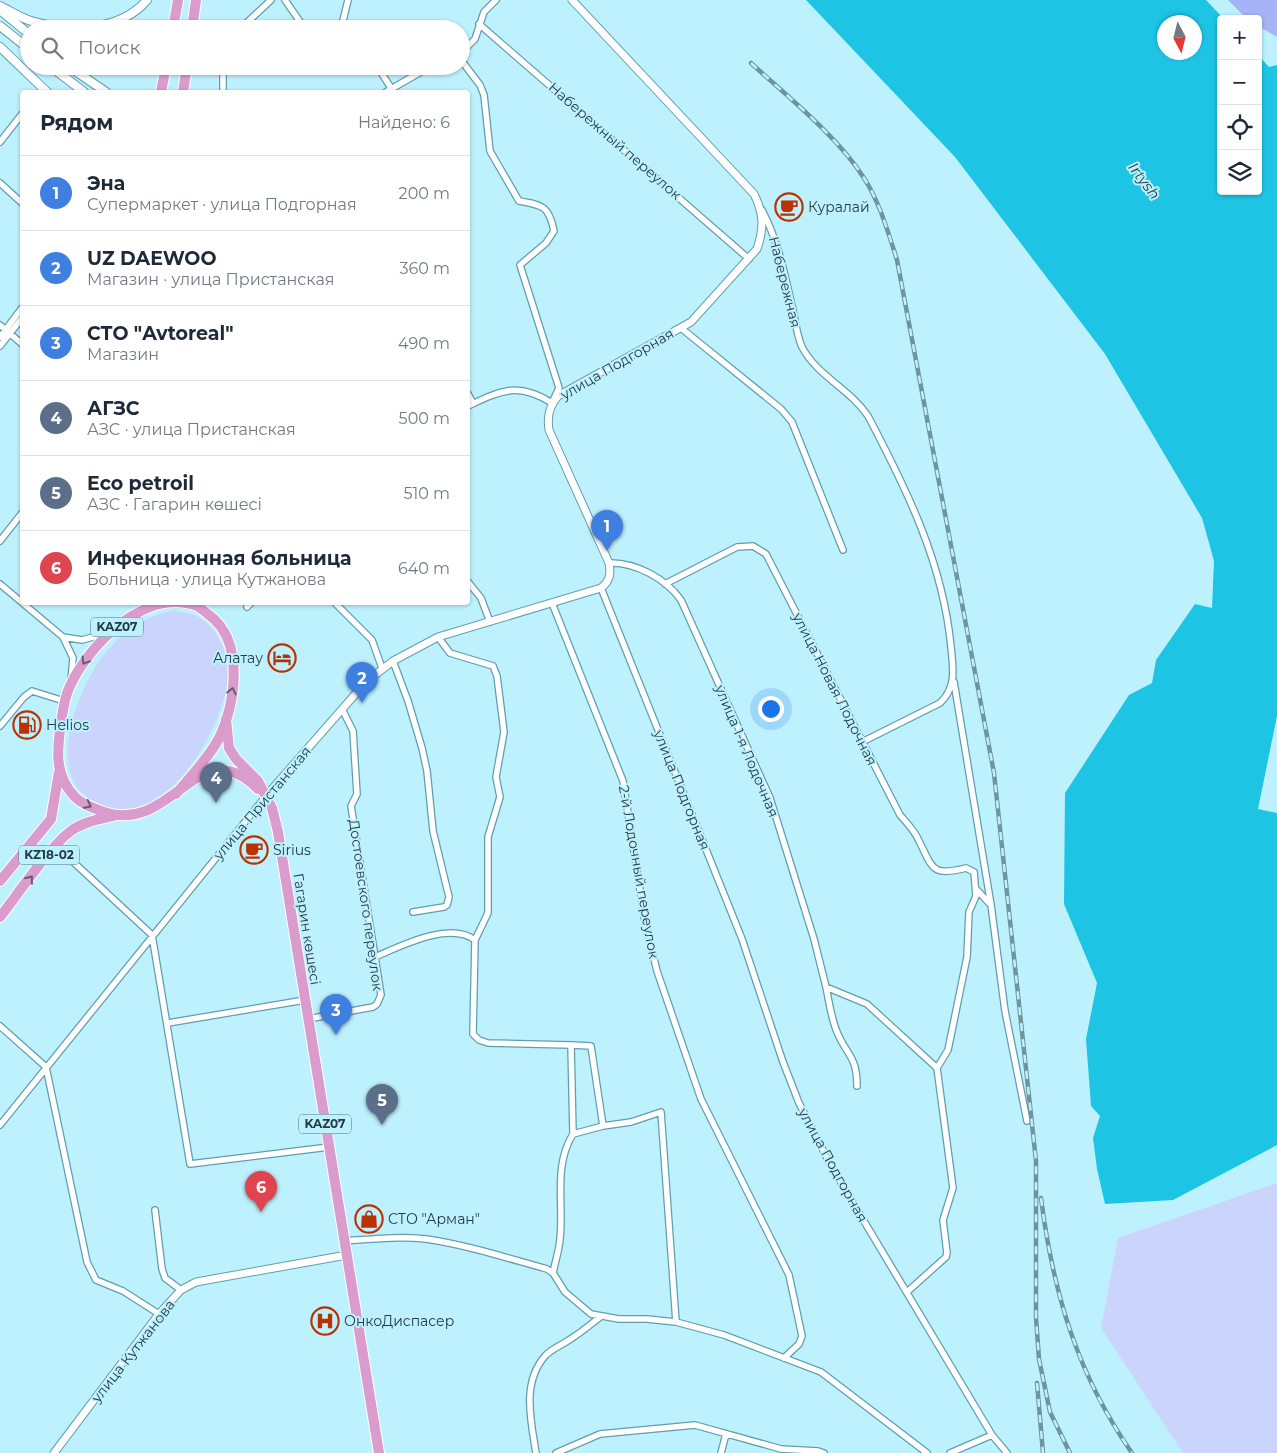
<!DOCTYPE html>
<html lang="ru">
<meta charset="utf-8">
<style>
body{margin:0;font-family:Montserrat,sans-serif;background:#f6f6f7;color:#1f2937}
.controls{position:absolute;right:15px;top:15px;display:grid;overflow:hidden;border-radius:5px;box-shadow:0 1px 4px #0004}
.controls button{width:45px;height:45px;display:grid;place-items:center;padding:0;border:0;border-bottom:1px solid #e0e1e3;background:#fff;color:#1f2937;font:25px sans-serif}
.compass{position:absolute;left:1157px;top:15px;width:45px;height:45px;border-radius:50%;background:#fff;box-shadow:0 1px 4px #0004;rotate:173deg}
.you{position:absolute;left:770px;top:708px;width:18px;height:18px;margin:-12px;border:4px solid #fff;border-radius:50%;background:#1a73e8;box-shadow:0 0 0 8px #1a73e833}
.badge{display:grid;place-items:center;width:32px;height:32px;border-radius:50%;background:#ba3102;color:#fff;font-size:16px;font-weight:700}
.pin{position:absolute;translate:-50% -41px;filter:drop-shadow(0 1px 2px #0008)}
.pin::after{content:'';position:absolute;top:26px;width:18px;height:15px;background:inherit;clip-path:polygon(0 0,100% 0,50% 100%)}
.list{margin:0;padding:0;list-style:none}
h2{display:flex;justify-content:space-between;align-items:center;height:65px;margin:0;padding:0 20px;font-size:21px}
h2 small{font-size:16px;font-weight:400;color:#747a83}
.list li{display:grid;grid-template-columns:32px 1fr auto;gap:15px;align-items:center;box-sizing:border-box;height:75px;padding:0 20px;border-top:1px solid #e0e1e3}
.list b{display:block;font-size:19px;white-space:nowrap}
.list p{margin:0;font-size:16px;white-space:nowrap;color:#747a83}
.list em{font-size:16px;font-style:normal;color:#747a83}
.icon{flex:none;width:28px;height:28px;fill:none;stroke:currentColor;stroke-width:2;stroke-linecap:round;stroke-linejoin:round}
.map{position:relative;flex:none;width:1277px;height:1453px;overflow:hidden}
.search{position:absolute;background:#fff;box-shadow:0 1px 4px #0004;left:20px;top:20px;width:450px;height:55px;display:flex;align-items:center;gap:12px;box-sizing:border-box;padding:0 18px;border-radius:28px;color:#747a83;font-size:19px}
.panel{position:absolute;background:#fff;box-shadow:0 1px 4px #0004;left:20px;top:90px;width:450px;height:515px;border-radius:5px}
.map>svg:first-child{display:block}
.green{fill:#cbd4fd}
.forest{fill:#a6b3f6}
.water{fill:#1ec4e4;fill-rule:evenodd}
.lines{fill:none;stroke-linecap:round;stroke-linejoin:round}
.minor-casing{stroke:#609eae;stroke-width:8}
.tertiary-casing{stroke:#609eae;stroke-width:9}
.secondary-casing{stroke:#609eae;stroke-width:10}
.trunk-casing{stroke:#fff;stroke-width:12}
.minor{stroke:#fff;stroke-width:5.5}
.tertiary{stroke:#fff;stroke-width:7}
.secondary{stroke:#fff;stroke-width:8}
.trunk{stroke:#da9ccc;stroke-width:10}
.rail-casing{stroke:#6e949e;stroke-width:4.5}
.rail{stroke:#bef1fe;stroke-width:2.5;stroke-dasharray:8;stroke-linecap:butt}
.oneway{stroke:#635e74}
.labels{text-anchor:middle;stroke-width:4;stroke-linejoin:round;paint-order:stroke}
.shield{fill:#bef1fe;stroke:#52737c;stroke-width:1}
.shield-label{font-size:12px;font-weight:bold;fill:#233d44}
.street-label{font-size:14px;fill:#233d44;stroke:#bef1fe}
.poi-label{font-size:14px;fill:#233d44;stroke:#bef1fe;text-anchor:start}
.water-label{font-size:15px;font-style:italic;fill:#1d3c43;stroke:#bef1fe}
</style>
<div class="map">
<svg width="1277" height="1453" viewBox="0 0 1277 1453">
<rect width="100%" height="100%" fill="#bef1fe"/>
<path class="green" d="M 173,610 C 179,612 186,612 192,614 C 202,617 212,627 217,635 C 225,648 229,663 228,678 C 223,725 177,808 124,809 C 112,810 102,805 92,800 C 44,775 78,691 100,660 C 107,650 117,640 126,632 C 140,620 156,615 173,610 Z
M 1277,1183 L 1277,1453 L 1183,1453 L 1101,1328 L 1118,1238 Z"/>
<path class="forest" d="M 1228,0 L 1277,0 L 1277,37 L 1258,26 L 1258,19 L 1247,19 Z"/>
<path class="water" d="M 806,0 L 1206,0 L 1224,19 L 1221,19 L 1221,191 L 1258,191 L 1258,55 L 1269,67 L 1277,65 L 1277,716 L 1258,809 L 1277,813 L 1277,1145 L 1173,1200 L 1105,1204 L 1097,1169 L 1093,1138 L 1100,1116 L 1091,1106 L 1086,1039 L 1097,983 L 1064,904 L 1065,793 L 1129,695 L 1152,683 L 1156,660 L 1195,604 L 1212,608 L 1214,561 L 1202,518 L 1105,354 L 955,157 ZM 1164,22 L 1194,22 L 1194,52 L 1164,52 Z"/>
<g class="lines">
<g class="minor-casing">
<path id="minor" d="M 285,0 L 305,29
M 479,24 L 749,259
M 240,29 L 271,0
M 341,29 L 348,0
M 461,53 L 475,39 L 484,12 L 496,0
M 461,60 L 480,85 L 484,95 L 490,151 L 519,201 C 543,205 549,206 554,231 L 546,243 L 520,265 L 559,388 L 552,403 C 518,382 502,390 468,406
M 223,66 L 223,92
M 377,66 L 391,88
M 325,68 L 326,66
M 386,92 L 431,66
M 0,142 L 22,114
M 0,183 L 22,203
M 762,210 C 777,239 784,270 791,302 C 795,316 796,334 802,347 C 817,376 850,389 868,416 C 907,490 943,563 951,647 C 953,668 957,687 940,703 L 862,742
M 0,325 L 22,344
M 681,328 L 781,409 L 792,422 L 843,550
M 0,337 L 22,308
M 0,346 L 22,318
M 468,394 L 473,403
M 0,541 L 22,513
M 609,563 C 636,562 666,579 681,600 L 770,798 L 814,939 L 826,987 L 867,1004 L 937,1068
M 468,582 L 481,598 L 490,622
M 0,584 L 63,637 L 73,658 L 71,680
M 665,584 L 737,547 L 753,546 L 766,554 L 900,815 C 907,823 915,831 919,841 C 933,868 931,877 966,868 L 974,872 L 976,896 L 969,912 L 967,957 L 948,1050 L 937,1068 L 953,1188 L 943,1220 L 947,1253 L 946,1257 L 907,1292
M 601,588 L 742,939 L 783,1062 L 799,1103 L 831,1166 L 992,1435 L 1007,1453
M 334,602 L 372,640 L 382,668
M 552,603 L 623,781 L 645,922 L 657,971 L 701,1099 L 789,1275 L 802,1336 L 799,1344 L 784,1358
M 247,607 L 252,602
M 63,637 L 82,640 L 104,634
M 438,637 L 450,653 L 493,666 L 497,676 L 504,732 L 496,777 L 500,797 L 488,837 L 488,913 L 475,940 L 473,1034 L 479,1040 L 488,1043 L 571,1045 L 573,1134
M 393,661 L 408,701 L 422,748 L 427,771 L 433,831 L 449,897 L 447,905 L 444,907 L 413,912
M 954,682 L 991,905 L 976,889
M 0,726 L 24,697 L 32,691 L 64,701
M 56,846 L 152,935 L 190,1164 L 329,1147
M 991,905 L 1005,1011 L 1027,1121
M 375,957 C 401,946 449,921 475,940
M 826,987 C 829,1001 831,1018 837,1032 C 847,1056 857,1056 857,1086
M 308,1019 L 373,1007 L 377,1004 L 381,995 L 351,806 L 357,794 L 353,731 L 342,709
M 168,1023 L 305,1000
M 0,1026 L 46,1067 L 87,1262 L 96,1280 L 123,1291 L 159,1314
M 571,1045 L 591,1046 L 603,1126 L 631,1122 L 661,1112 L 676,1322
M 0,1125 L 266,796
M 155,1210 L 162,1269 L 165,1278 L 181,1290
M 345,1241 C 372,1239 399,1236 426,1239 C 467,1245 507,1258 547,1269 L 553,1273 L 565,1292 L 591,1314 L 619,1319 L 647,1319 L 676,1322 L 724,1335 L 821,1372 L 927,1453
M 553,1273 C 555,1262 559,1251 560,1239 C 564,1204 553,1166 573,1134 L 603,1126
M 536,1453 C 531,1421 521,1382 546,1355 C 553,1348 564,1344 572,1338 C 582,1332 591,1324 600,1317
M 556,1453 L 600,1434 L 695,1425 L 781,1449 L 818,1451 L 824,1453
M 721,1453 L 726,1434
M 950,1453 L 992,1435"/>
</g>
<g class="tertiary-casing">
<path id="tertiary" d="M 266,796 L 366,682 L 393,661 L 438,637 L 601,588 C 610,581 611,574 609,563 L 549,430 C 547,417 549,407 558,396 L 691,322 L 757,249 C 764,228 764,214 754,194 L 572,0
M 54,1453 L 159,1314 L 181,1290 L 196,1282 L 347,1255"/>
</g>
<g class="secondary-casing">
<path id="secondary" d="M 0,6 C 10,11 21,18 31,21 C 69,32 120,32 147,0
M 0,10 L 29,34
M 0,26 L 29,49
M 0,47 L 47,92
M 50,66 L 84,92
M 68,66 L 106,92"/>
</g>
<g class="trunk-casing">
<path id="trunk" d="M 173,29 L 178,0
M 192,29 L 196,0
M 161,92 L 166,66
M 183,92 L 187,66
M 226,719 L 229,748 L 236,759 L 258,781 L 272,808 L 278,832 L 379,1453
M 176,794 C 190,777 207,760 218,740 C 236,705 245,641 209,615 C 205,612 201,608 197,606 C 146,587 89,644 70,686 C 64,698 63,710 61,723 C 57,750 54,775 75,797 C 82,804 91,807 101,811 C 173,838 197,727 258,789
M 0,881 L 51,819 L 59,772
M 0,917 C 18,894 50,846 72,830 C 84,822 99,819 113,816"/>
</g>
<use href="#minor" class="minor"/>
<use href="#tertiary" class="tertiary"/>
<use href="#secondary" class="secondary"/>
<use href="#trunk" class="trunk"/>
<g class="rail-casing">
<path id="rail" d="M 751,63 C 788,97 837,136 864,178 C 880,203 888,232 897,260 L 994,773 L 1036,1161 L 1036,1318 L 1039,1359 L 1050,1412 L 1070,1453
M 1041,1198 C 1053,1292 1077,1374 1132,1453
M 1037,1383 L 1043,1453"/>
</g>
<use href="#rail" class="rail"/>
</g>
<defs><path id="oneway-chevron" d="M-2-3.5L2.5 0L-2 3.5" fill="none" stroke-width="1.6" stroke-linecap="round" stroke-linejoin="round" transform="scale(1.25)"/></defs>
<g class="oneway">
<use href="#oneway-chevron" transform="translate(85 661) rotate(122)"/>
<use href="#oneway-chevron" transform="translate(232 691) rotate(-78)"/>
<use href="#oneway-chevron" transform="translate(88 805) rotate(27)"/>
<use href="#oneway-chevron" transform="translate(30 879) rotate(-52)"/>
</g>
<defs>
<g id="cafe-ring" transform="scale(1.4375)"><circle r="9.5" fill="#bef1fe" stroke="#ba3102" stroke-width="1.5"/><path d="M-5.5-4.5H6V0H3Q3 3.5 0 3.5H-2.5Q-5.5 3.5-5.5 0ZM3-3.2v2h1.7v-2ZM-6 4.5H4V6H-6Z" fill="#ba3102"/></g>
<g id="hotel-ring" transform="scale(1.4375)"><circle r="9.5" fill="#bef1fe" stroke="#ba3102" stroke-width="1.5"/><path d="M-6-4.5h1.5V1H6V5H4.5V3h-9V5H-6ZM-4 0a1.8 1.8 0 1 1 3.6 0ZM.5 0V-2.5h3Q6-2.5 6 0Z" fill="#ba3102"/></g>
<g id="fuel-ring" transform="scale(1.4375)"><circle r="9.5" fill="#bef1fe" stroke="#ba3102" stroke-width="1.5"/><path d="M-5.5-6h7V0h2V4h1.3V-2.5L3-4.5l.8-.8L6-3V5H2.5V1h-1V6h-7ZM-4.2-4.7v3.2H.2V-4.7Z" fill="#ba3102"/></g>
<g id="shop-ring" transform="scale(1.4375)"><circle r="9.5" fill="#bef1fe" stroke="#ba3102" stroke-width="1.5"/><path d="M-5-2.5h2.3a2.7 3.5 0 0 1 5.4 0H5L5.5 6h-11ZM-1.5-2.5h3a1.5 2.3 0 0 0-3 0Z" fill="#ba3102"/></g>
<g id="hospital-ring" transform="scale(1.4375)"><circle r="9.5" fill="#bef1fe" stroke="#ba3102" stroke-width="1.5"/><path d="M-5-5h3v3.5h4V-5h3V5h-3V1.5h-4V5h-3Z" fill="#ba3102"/></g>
</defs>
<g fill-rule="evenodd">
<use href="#cafe-ring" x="789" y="207"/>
<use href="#hotel-ring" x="282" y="658"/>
<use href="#fuel-ring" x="27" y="725"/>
<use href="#cafe-ring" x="254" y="850"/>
<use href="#shop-ring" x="369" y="1219"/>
<use href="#hospital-ring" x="325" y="1321"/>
</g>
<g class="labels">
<g class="shield">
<rect x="91" y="617.5" width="52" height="19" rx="4"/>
<rect x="19" y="845.5" width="60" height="19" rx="4"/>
<rect x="299" y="1114.5" width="52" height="19" rx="4"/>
</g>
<g class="shield-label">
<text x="117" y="631">KAZ07</text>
<text x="49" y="859">KZ18-02</text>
<text x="325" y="1128">KAZ07</text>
</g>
<g class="street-label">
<text transform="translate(615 141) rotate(41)" y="5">Набережный переулок</text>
<text transform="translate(785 282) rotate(76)" y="5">Набережная</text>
<text transform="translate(617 364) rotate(-30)" y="5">улица Подгорная</text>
<text transform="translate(835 689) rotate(63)" y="5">улица Новая Лодочная</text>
<text transform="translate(747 751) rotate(67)" y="5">улица 1-я Лодочная</text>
<text transform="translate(682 790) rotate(68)" y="5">улица Подгорная</text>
<text transform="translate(262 803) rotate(-50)" y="5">улица Пристанская</text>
<text transform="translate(639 872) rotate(80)" y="5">2-й Лодочный переулок</text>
<text transform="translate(366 905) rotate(82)" y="5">Достоевского переулок</text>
<text transform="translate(307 929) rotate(81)" y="5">Гагарин көшесі</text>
<text transform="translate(833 1165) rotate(61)" y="5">улица Подгорная</text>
<text transform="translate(133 1351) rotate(-52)" y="5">улица Кутжанова</text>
</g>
<g class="poi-label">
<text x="808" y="212">Куралай</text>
<text x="263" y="663" text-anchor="end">Алатау</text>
<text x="46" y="730">Helios</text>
<text x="273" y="855">Sirius</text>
<text x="388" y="1224">СТО "Арман"</text>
<text x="344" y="1326">ОнкоДиспасер</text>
</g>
<g class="water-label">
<text transform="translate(1144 181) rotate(53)" y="5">Irtysh</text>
</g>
</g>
</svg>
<div class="controls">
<button>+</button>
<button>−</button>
<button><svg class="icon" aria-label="locate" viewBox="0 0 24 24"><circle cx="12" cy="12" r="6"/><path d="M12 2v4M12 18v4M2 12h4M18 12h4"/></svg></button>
<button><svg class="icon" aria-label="layers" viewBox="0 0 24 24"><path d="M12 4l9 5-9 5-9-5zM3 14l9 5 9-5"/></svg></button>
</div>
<svg class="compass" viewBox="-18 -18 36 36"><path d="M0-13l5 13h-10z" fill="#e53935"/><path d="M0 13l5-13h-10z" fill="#747a83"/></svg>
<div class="you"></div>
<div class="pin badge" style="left:607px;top:551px;background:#3f7fe0">1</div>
<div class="pin badge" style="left:362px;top:703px;background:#3f7fe0">2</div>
<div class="pin badge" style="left:336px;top:1035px;background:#3f7fe0">3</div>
<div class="pin badge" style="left:216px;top:803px;background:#5c6f8a">4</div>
<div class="pin badge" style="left:382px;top:1125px;background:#5c6f8a">5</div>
<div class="pin badge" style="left:261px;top:1212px;background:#e0444e">6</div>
<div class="search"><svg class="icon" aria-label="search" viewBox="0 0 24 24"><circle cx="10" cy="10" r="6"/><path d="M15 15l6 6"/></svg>Поиск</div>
<section class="panel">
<h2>Рядом<small>Найдено: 6</small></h2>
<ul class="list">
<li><span class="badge" style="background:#3f7fe0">1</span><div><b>Эна</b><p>Супермаркет · улица Подгорная</p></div><em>200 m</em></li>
<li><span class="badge" style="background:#3f7fe0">2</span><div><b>UZ DAEWOO</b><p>Магазин · улица Пристанская</p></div><em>360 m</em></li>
<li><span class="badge" style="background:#3f7fe0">3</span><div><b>СТО &quot;Avtoreal&quot;</b><p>Магазин</p></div><em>490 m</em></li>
<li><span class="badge" style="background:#5c6f8a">4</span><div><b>АГЗС</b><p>АЗС · улица Пристанская</p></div><em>500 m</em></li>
<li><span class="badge" style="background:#5c6f8a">5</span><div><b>Eco petroil</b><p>АЗС · Гагарин көшесі</p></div><em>510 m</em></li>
<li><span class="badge" style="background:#e0444e">6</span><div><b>Инфекционная больница</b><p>Больница · улица Кутжанова</p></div><em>640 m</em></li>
</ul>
</section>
</div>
